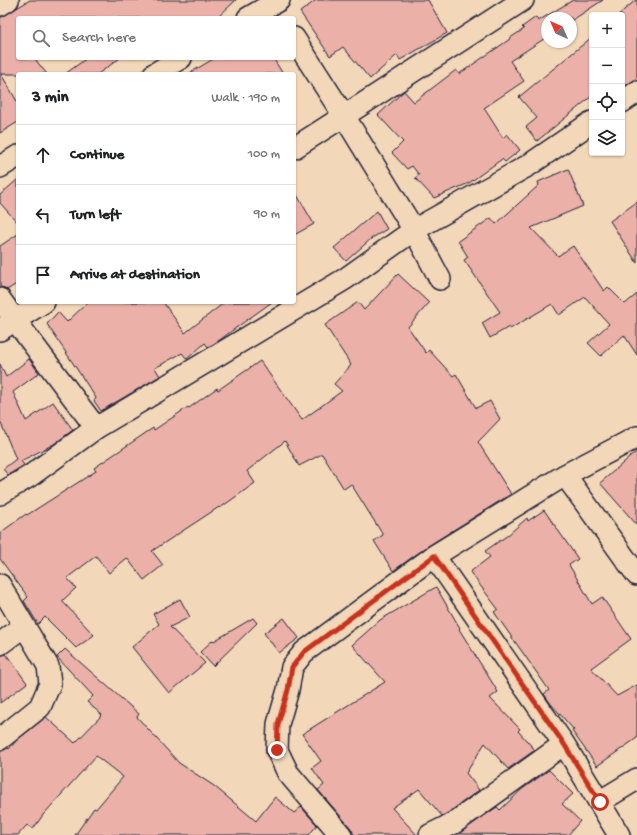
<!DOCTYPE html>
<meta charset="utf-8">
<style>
body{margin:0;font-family:"Gochi Hand",sans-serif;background:#f2f2f2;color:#202124}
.controls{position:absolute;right:12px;top:12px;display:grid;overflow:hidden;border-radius:4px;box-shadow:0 1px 3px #0004}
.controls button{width:36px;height:36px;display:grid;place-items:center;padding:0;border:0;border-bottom:1px solid #e0e0e0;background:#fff;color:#202124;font:20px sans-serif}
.compass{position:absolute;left:541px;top:12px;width:36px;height:36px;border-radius:50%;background:#fff;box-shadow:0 1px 3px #0004;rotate:315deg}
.stop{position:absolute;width:12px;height:12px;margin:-9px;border:3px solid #c8321e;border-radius:50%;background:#fff}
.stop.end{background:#c8321e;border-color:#fff;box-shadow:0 1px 4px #0008}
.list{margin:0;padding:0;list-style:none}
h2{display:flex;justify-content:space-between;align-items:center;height:52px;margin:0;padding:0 16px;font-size:17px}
h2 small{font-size:13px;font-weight:400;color:#757577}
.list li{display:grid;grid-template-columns:26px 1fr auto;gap:12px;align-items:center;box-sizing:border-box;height:60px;padding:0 16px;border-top:1px solid #e0e0e0}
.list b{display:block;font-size:15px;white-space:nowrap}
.list em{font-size:13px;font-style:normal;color:#757577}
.icon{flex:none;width:22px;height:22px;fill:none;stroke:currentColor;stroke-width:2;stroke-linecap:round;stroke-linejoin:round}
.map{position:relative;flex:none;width:637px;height:835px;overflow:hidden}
.search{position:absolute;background:#fff;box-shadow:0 1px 3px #0004;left:16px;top:16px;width:280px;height:44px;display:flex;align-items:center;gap:10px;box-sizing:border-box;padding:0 14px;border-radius:4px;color:#757577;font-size:15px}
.panel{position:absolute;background:#fff;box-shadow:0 1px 3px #0004;left:16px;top:72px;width:280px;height:232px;border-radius:4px}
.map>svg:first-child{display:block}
.building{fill:#ebb0a8;stroke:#22223b}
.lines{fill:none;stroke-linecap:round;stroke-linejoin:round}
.minor-casing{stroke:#22223b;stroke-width:24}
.minor{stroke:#f2d7b9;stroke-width:21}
.route{stroke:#c8321e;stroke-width:5}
</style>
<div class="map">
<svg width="637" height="835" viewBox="0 0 637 835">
<rect width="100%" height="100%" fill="#f2d7b9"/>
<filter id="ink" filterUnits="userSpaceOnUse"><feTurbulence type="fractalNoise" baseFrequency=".025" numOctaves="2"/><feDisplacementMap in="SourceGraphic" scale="8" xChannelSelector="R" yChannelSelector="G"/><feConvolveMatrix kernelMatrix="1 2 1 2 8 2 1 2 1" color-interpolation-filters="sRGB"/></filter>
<g filter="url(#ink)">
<path class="building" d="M 30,0 L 236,0 L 217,18 L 18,18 L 18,58 L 34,58 L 47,74 L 1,74 L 18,103 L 18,122 L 0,133 L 0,18 Z
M 316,0 L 428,0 L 447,33 L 400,60 L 397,55 L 370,79 L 343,47 L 330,56 L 300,12 Z
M 573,0 L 603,0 L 571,21 L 571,18 L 547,18 L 547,37 L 510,61 L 524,81 L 484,108 L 503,138 L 507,134 L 520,150 L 505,162 L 502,159 L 469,183 L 434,198 L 415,178 L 419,175 L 412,166 L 407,169 L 392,153 L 403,142 L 378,115 L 404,91 L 414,102 L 456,70 L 459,74 L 510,39 L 510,38 L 524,29 L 522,27 L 536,17 L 538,21 Z
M 636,0 L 637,0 L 637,78 L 622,88 L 622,15 L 618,15 Z
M 592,37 L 592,96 L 537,141 L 526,127 L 537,118 L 519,97 Z
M 87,58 L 120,58 L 98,74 L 65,74 Z
M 215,58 L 273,58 L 283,74 L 188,74 Z
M 568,169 L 583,206 L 531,228 L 558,256 L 573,246 L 604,291 L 608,287 L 625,304 L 637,294 L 637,355 L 624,335 L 601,356 L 588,343 L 609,324 L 585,297 L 559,315 L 552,304 L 510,329 L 509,327 L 490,338 L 482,323 L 500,312 L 464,260 L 468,257 L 458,241 L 491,218 L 496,224 L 539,185 L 538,182 Z
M 18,179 L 18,223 L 0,203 L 0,195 Z
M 294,190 L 314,224 L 294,235 Z
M 637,202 L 637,263 L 610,221 Z
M 377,211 L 387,229 L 372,238 L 346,261 L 334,248 Z
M 18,234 L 18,283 L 7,290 L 5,288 L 0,287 L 0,246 Z
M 398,274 L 429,303 L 408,327 L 426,353 L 429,350 L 453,376 L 456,374 L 476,408 L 490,401 L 500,419 L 478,442 L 511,494 L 428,546 L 393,571 L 374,541 L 383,535 L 351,484 L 344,489 L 322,454 L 299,466 L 285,441 L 247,471 L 255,483 L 220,508 L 219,507 L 152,551 L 163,565 L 144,580 L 127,558 L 109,573 L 96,556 L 67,578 L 76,588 L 62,601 L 94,635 L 76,648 L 45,617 L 38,624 L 24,601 L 28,597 L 0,559 L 0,533 L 26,514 L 27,515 L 96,471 L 94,468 L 153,428 L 154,430 L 188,407 L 189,408 L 217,388 L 218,390 L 260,361 L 302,420 L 342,391 L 334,384 L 351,365 L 325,325 L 358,302 L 364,310 Z
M 88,302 L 163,302 L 185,333 L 225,302 L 272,302 L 233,330 L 217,342 L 208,347 L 205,343 L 187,359 L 182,353 L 155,368 L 160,376 L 101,411 L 94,401 L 96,398 L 47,324 L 58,312 L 67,322 Z
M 29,359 L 39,373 L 13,392 L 26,421 L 53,402 L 73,430 L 54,444 L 21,461 L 24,465 L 8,475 L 3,469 L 16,459 L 0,421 L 0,364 L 6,377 Z
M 637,451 L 637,525 L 600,483 Z
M 544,510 L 578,559 L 569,565 L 592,604 L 602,597 L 631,639 L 591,668 L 617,696 L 637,685 L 637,738 L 597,766 L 572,731 L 574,730 L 551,704 L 544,694 L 549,690 L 494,612 L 498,609 L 470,572 L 490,557 L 485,551 L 508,535 L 527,518 L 528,521 Z
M 436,587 L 460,628 L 459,629 L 498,692 L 490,698 L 520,729 L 518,731 L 535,750 L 508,769 L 485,743 L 466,773 L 479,790 L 448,813 L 442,816 L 419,789 L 392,808 L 417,835 L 353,835 L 353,832 L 350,827 L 318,790 L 324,785 L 312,768 L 321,761 L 302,734 L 385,682 L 352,645 L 380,620 Z
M 180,599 L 190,617 L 170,627 L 205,663 L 169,693 L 132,647 L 159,624 L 153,614 Z
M 253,618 L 257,623 L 213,666 L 200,652 L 213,640 L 214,641 Z
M 284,618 L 299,638 L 279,653 L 264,633 Z
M 65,649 L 139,714 L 137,717 L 179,763 L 214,786 L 256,821 L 275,797 L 294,813 L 301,807 L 317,825 L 309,835 L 75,835 L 94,808 L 96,809 L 123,777 L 96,756 L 43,815 L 33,829 L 27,825 L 18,835 L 0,835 L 0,751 L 2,751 L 8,748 L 9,749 L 17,740 L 46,717 L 75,743 L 102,715 L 87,702 L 93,696 L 57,657 Z
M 6,654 L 27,683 L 0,703 L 0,656 Z
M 549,770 L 573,794 L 562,804 L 580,821 L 568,835 L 458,834 L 497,807 L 500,810 L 521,790 Z"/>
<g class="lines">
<g class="minor-casing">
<path id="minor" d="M 0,5 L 8,0
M 248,18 L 279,0
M 294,38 L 344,116 L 414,230 L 440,279
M 154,74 L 181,58
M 622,102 L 637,92
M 294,148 L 344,116 L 523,0
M 0,167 L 18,156
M 0,299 L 15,320 L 0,330
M 44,302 L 15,320 L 96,428
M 565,475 L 637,575
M 0,494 L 30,476 L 96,428 L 345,279 L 414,230 L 529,165 L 592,122
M 434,556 L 564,744 L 619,835
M 0,585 L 48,666 L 50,684 L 40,707 L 0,739
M 0,644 L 24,626
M 599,802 L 637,779
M 341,835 L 288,773 L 277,750 L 278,724 L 288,690 L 292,667 L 304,652 L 434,556 L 565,475 L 637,437
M 430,835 L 454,823 L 564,744"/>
</g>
<use href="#minor" class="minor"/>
</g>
</g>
<g class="lines" filter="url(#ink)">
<path class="route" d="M 277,750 L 278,724 L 288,690 L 292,667 L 304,652 L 434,556 L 564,744 L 600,802"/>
</g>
</svg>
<div class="controls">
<button>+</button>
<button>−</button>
<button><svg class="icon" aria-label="locate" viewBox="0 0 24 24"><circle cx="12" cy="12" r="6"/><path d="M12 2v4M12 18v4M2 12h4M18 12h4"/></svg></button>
<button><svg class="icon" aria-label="layers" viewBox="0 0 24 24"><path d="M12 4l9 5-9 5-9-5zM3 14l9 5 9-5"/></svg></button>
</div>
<svg class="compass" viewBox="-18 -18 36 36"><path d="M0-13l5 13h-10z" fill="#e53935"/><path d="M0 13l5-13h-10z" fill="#757577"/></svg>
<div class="stop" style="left:600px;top:802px"></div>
<div class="stop end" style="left:277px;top:750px"></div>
<div class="search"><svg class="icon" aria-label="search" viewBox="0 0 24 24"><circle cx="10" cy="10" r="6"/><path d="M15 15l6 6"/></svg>Search here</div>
<section class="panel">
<h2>3 min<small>Walk · 190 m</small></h2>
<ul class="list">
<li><svg class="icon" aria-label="ahead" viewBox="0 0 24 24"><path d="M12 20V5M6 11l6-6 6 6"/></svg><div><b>Continue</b></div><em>100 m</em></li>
<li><svg class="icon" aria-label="left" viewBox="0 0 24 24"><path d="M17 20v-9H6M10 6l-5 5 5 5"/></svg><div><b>Turn left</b></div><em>90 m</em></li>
<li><svg class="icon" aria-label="arrive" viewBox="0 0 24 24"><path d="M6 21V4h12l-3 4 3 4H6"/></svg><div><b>Arrive at destination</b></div></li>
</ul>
</section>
</div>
